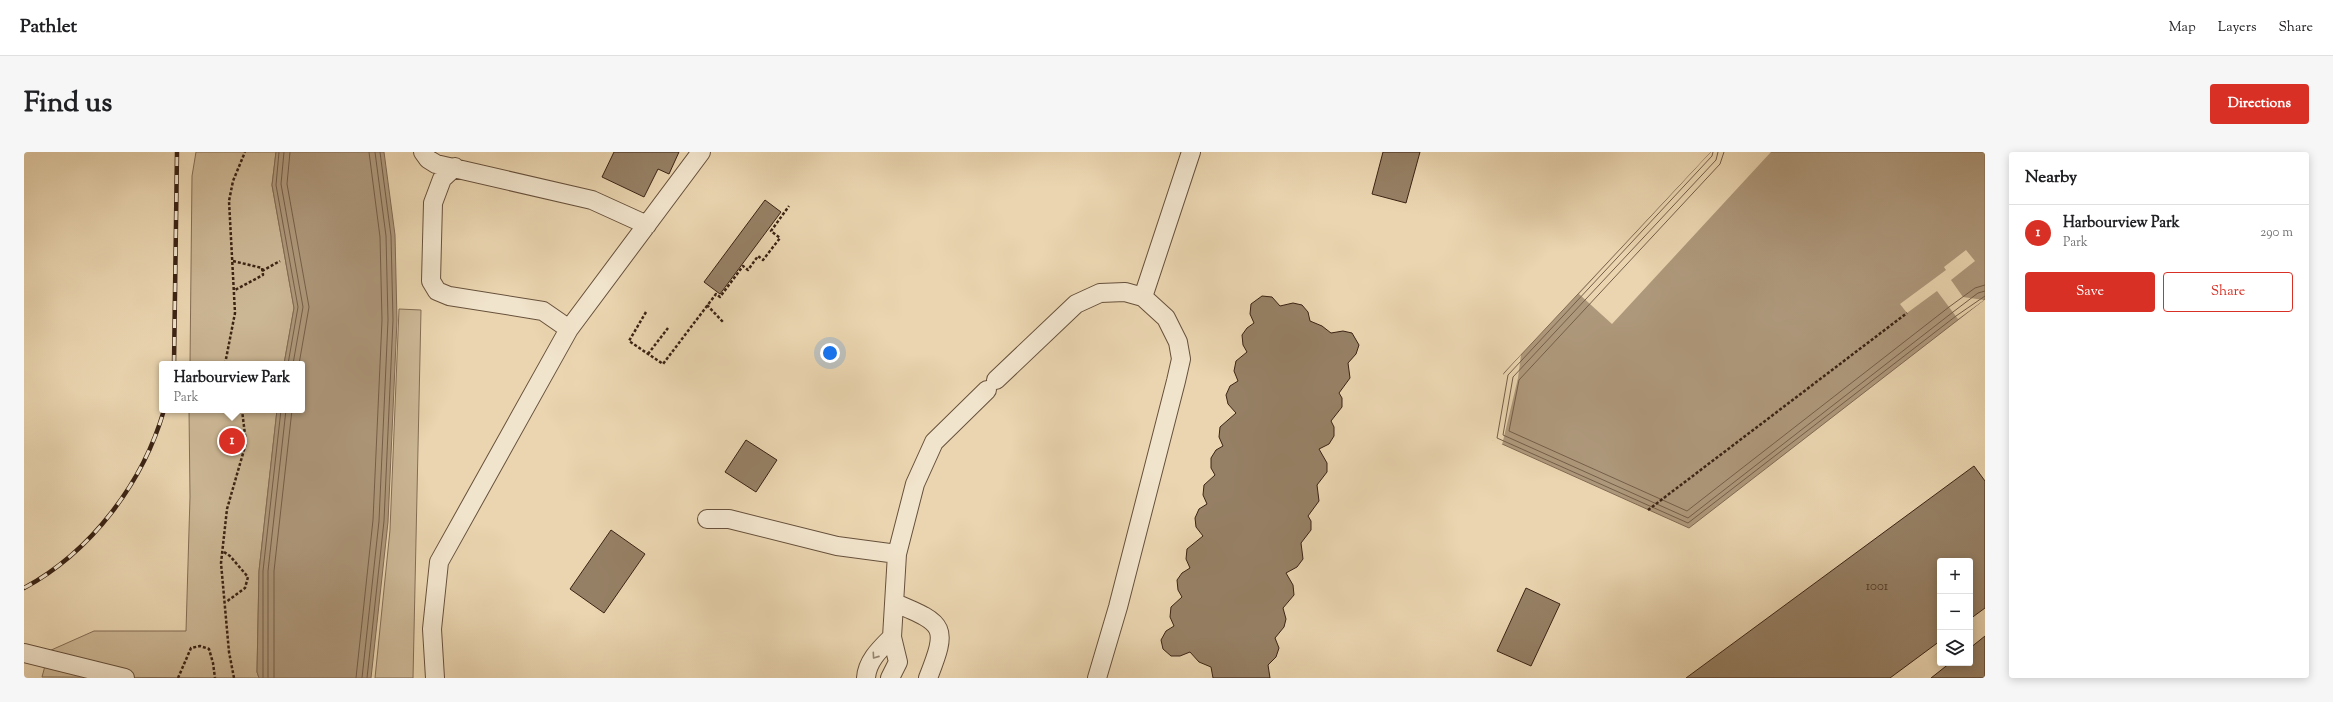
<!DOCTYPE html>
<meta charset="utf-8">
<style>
body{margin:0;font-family:"Sorts Mill Goudy",serif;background:#f6f6f6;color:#202124}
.controls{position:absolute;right:12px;bottom:12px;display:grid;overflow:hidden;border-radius:4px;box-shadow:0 2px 10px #0003}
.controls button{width:36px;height:36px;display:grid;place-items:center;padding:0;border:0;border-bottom:1px solid #e0e0e0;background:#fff;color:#202124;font:20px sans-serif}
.you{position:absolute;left:806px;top:201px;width:14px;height:14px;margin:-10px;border:3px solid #fff;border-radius:50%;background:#1a73e8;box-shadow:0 0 0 6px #1a73e833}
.badge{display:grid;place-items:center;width:26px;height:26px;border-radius:50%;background:#d93025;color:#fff;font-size:13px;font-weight:700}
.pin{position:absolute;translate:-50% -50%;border:2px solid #fff;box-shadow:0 1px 4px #0006}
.popup{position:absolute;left:135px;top:209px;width:146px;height:52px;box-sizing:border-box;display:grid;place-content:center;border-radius:4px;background:#fff;filter:drop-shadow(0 1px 3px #0005);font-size:13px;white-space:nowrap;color:#757577}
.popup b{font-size:15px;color:#202124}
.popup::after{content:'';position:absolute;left:50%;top:100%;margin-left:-8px;border:8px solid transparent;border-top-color:#fff}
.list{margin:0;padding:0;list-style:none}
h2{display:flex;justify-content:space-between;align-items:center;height:52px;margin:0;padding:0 16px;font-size:17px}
h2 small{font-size:13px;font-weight:400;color:#757577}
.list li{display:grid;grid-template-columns:26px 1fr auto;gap:12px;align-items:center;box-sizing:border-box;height:56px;padding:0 16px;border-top:1px solid #e0e0e0}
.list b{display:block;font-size:15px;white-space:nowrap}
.list p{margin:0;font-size:13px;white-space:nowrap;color:#757577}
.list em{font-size:13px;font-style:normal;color:#757577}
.actions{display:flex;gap:8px;padding:12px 16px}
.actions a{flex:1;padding:9px 0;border:1px solid #d93025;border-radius:4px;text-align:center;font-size:14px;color:#d93025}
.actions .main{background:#d93025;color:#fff}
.icon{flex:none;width:22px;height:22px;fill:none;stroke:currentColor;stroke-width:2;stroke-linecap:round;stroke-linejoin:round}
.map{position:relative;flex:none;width:1961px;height:526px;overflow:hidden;border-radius:4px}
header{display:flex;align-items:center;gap:24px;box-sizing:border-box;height:56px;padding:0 20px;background:#fff;border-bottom:1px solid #e0e0e0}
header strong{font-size:19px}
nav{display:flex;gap:22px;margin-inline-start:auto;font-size:14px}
.intro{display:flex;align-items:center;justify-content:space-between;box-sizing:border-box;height:96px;padding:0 24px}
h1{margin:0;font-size:28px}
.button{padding:10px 18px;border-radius:4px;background:#d93025;color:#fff;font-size:14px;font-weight:700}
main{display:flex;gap:24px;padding:0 24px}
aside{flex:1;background:#fff;border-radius:4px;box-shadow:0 2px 10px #0003}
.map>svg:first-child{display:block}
.green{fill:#ccb795;stroke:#846d54}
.water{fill:#ae987b;stroke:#806952}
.pier{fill:#ead5b0}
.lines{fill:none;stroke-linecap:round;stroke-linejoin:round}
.shore{stroke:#745e48;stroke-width:1}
.building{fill:#968065;stroke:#3b2314}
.minor-casing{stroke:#67503b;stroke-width:20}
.path{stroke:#3b2314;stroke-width:2.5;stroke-dasharray:3 2;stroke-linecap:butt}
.minor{stroke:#f1e4cc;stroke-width:18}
.rail-casing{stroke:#3b2314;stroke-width:4.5}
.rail{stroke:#f1e4cc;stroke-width:3;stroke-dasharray:9;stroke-linecap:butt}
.oneway{stroke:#968470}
.labels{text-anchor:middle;stroke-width:3;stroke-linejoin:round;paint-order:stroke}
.number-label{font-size:13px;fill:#523a28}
</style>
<header>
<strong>Pathlet</strong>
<nav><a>Map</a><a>Layers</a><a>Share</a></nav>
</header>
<div class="intro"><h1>Find us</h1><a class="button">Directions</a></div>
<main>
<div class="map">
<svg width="1961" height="526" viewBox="0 0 1961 526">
<rect width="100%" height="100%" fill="#ead5b0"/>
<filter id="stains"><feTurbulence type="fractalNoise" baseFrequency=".005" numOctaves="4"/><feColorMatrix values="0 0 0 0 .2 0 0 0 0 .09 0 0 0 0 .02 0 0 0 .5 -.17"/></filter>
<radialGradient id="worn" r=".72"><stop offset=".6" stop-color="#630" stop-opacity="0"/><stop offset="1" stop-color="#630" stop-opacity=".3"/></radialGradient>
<path class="green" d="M 172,0 L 252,0 L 248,33 L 270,156 L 260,212 L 166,212 L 168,24 Z
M 375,157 L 397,158 L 389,526 L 351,526 L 366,378 Z
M 165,258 L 253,258 L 235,419 L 233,520 L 235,526 L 18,525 L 25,499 L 70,479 L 162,479 L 166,345 Z"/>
<path class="water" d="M 252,0 L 360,0 L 371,83 L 373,168 L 364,370 L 347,526 L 235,526 L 233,520 L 235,419 L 253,258 L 278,258 L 278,212 L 260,212 L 270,156 L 248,33 Z
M 1687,0 L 1961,0 L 1961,147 L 1665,376 L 1467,287 L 1480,221 Z"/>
<path class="pier" d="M 1687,0 L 1747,0 L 1588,172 L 1555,142 Z
M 1942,98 L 1951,109 L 1927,128 L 1939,145 L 1960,148 L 1934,167 L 1913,139 L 1883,161 L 1876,152 L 1922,118 L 1920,115 Z
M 1497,203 L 1494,226 L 1478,293 L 1465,287 L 1478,224 Z"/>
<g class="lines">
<path class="shore" d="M 255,0 L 252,33 L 274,155 L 264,212
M 260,0 L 257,32 L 279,155 L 269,212
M 266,0 L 263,32 L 285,155 L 275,212
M 1689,0 L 1688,4 L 1484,223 L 1473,286 L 1664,371 L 1932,164 L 1961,144
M 1694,0 L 1692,8 L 1489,225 L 1479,283 L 1664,366 L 1929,160 L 1954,141 L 1961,139
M 1700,0 L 1696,12 L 1495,228 L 1485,279 L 1663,359 L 1925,155 L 1951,136 L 1961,133
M 239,526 L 239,419 L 257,258
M 244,526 L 244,419 L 262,258
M 250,526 L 250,419 L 268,258
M 332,526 L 349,368 L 358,168 L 356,85 L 345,0
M 338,526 L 355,369 L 364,168 L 362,84 L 351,0
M 343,526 L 360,369 L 369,168 L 367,84 L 356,0"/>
</g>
<path class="building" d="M 590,0 L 655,0 L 645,22 L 634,17 L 620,45 L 578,25 Z
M 1359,0 L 1396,0 L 1382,51 L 1348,42 Z
M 741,48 L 757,60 L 696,142 L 680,130 Z
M 1238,144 L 1248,145 L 1256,154 L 1269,151 L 1278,153 L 1284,160 L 1286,169 L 1298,174 L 1307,181 L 1319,179 L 1328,181 L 1335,193 L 1332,202 L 1324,211 L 1326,226 L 1315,241 L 1318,246 L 1318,255 L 1307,269 L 1310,275 L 1310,284 L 1305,292 L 1295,297 L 1303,311 L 1303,320 L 1293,333 L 1295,349 L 1284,364 L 1287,369 L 1287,378 L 1277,391 L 1279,407 L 1273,415 L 1262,421 L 1269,433 L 1270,443 L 1259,456 L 1262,467 L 1260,475 L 1251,486 L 1255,496 L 1252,505 L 1244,513 L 1246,526 L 1189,526 L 1187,515 L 1175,510 L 1166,500 L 1156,504 L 1147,504 L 1139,497 L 1137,488 L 1142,479 L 1150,474 L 1146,465 L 1147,455 L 1158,445 L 1154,438 L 1153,428 L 1158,421 L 1166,416 L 1162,407 L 1163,397 L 1179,384 L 1172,375 L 1171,366 L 1175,357 L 1183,352 L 1179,343 L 1180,333 L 1191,323 L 1187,316 L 1187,306 L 1192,298 L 1199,294 L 1195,285 L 1196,275 L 1212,261 L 1204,252 L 1202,243 L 1206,234 L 1214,229 L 1210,219 L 1212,209 L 1223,200 L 1219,193 L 1218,183 L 1223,176 L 1230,171 L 1226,162 L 1227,152 Z
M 722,288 L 753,308 L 732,340 L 701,320 Z
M 1950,314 L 1961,329 L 1961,456 L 1946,467 L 1946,409 L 1916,409 L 1916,489 L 1866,526 L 1662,526 Z
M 587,378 L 621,402 L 580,461 L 546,437 Z
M 1502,436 L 1536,452 L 1507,514 L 1473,499 Z
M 1961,484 L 1961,526 L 1907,526 L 1926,511 L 1946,511 L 1946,496 Z"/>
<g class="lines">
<g class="minor-casing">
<path id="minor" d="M 399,0 L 404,7 L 412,12 L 568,48 L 623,73
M 431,15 L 418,27 L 409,51 L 407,129 L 413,139 L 425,144 L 519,159 L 545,177
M 1119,145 L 1167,0
M 972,228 L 1052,152 L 1076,141 L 1101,140 L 1119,145 L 1142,166 L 1154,190 L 1157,207 L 1152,229 L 1094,455 L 1073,526
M 683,367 L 705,367 L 813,394 L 873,402
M 871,451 C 922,472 924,475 904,526
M 0,501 L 101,526
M 411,526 L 408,477 L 415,410 L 545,177 L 677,0
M 842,526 C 843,509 856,497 868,485
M 866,526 L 874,510 L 868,485 L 873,402 L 891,332 L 910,290 L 963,238"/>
</g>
<path class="path" d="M 209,109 L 238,116 L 239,123 L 211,138
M 238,119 L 256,109
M 683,153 L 699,170
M 622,160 L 605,189 L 639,212 L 692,142 L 696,145 L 719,114 L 724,118 L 734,104 L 739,108 L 756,86 L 747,79 L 765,54
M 624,202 L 644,176
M 201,212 L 211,161 L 205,49 L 209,29 L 221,0
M 1624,358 L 1883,161
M 200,400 L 206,404 L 224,425 L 221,436 L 202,450
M 154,526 L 167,496 L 176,494 L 185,497 L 189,511 L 191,526
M 210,526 L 205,500 L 197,411 L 203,357 L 222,291 L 218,258"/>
<use href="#minor" class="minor"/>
<g class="rail-casing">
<path id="rail" d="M 150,212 L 153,0
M 0,436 C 67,400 119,331 140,258"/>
</g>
<use href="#rail" class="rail"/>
</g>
<defs><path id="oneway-chevron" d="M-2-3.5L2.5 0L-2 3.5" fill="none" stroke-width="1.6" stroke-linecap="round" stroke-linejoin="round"/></defs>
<use class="oneway" href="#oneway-chevron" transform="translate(851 504) rotate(125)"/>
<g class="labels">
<g class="number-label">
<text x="1853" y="438">1001</text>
</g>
</g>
<rect width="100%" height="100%" filter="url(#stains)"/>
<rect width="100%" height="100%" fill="url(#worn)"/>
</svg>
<div class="controls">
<button>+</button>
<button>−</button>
<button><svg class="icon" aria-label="layers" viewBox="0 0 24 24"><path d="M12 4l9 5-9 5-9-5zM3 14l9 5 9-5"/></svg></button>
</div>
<div class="you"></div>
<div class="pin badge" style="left:208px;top:289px">1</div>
<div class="popup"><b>Harbourview Park</b>Park</div>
</div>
<aside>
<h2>Nearby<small></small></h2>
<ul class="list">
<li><span class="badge">1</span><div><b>Harbourview Park</b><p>Park</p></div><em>290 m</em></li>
</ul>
<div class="actions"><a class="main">Save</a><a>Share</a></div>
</aside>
</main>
